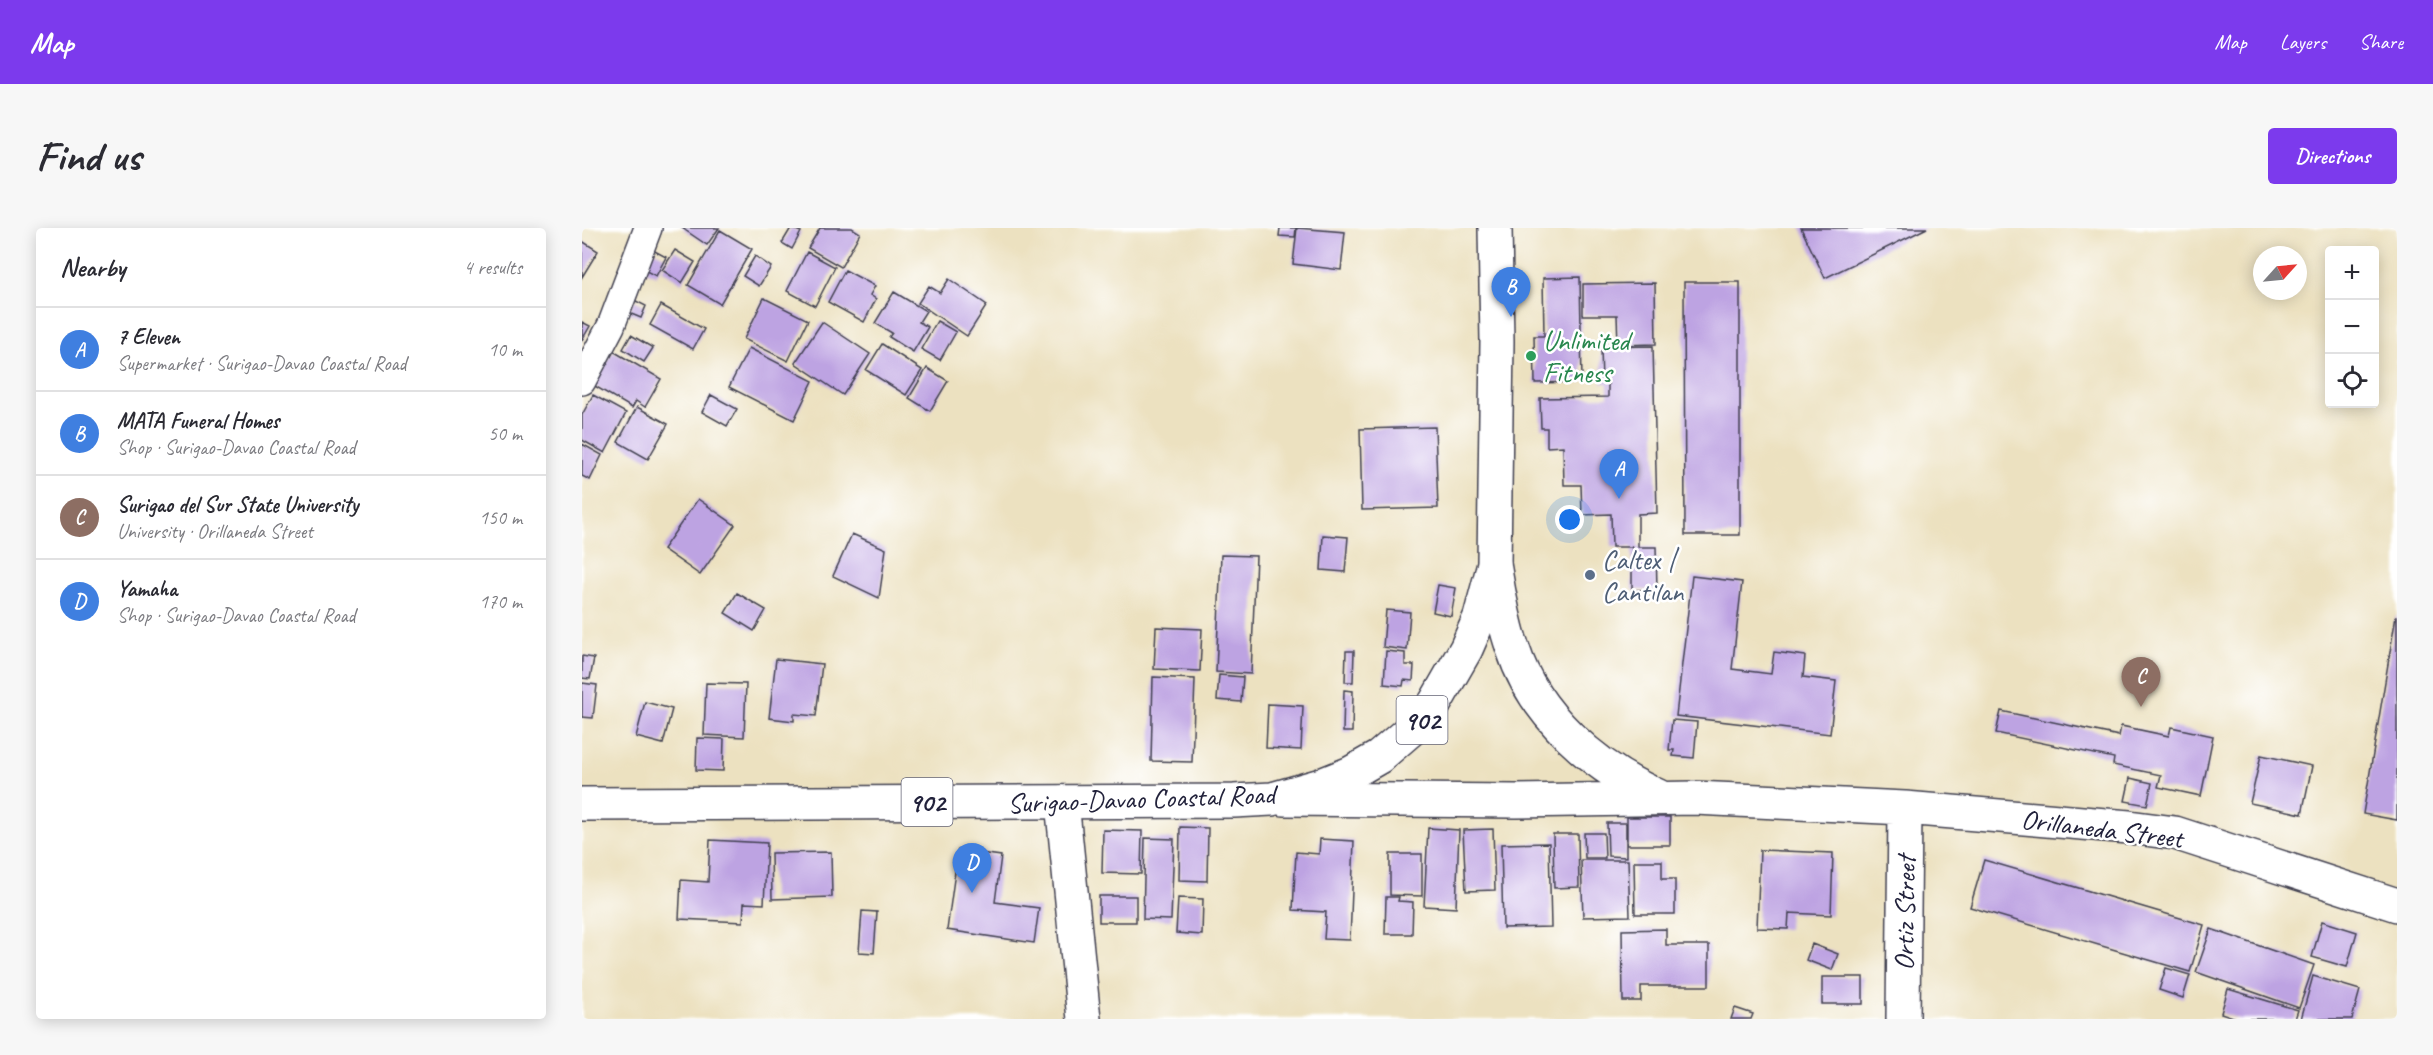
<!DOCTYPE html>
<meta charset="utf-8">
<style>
body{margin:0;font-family:Caveat,sans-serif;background:#f7f7f7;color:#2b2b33}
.controls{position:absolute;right:18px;top:18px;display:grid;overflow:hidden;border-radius:6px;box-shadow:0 3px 15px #0003}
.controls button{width:54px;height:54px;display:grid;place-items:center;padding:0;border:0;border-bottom:2px solid #e1e1e2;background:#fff;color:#2b2b33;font:30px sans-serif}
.compass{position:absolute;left:1671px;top:18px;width:54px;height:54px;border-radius:50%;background:#fff;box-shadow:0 3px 15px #0003;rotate:63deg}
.you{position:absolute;left:988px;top:292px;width:21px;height:21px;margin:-15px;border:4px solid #fff;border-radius:50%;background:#1a73e8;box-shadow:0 0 0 9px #1a73e833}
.badge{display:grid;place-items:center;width:39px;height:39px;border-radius:50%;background:#7c3aed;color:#fff;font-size:20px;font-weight:700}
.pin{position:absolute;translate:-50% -50px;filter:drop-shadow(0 2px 3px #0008)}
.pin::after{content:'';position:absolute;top:32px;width:21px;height:18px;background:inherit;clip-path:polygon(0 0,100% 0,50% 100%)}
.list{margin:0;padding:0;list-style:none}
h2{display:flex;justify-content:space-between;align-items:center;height:78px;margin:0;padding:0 24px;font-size:26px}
h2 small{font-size:20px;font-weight:400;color:#7c7c81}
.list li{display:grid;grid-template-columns:39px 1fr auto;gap:18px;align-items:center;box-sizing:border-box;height:84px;padding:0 24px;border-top:2px solid #e1e1e2}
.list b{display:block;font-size:22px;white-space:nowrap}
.list p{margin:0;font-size:20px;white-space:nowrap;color:#7c7c81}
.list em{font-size:20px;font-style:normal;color:#7c7c81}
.icon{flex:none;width:33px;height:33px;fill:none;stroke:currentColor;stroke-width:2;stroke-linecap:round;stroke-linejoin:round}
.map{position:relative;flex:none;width:1815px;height:791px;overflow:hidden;border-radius:6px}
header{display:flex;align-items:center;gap:36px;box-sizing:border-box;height:84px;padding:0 30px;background:#7c3aed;color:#fff}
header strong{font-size:28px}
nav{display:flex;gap:33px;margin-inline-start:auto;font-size:21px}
.intro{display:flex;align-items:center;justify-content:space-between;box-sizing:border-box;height:144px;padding:0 36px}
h1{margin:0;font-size:42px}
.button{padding:15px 27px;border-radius:6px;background:#7c3aed;color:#fff;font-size:21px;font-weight:700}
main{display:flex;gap:36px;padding:0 36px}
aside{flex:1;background:#fff;border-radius:6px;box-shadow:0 3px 15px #0003}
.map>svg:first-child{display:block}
.building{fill:#bda3e2}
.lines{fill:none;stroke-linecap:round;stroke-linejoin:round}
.minor-casing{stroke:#403f4f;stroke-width:30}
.tertiary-casing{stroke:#403f4f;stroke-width:36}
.trunk-casing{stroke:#403f4f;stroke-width:36}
.minor{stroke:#fff;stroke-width:27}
.tertiary{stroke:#fff;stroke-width:33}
.trunk{stroke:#fff;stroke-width:33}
.leisure-dot{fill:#2e9e5b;stroke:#fff;stroke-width:2}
.service-dot{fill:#5c6f8a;stroke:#fff;stroke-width:2}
.labels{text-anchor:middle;stroke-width:5;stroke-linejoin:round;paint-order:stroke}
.shield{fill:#fff;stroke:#646476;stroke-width:1.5}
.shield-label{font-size:27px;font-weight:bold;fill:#22223b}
.leisure-label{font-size:28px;fill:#27864d;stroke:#fff;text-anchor:start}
.service-label{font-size:28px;fill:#4e5e75;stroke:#fff;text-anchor:start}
.street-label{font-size:28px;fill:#22223b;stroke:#fff}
</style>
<header>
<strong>Map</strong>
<nav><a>Map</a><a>Layers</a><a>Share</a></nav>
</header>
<div class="intro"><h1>Find us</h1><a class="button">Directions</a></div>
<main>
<aside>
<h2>Nearby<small>4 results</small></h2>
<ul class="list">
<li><span class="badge" style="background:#3f7fe0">A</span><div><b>7 Eleven</b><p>Supermarket · Surigao-Davao Coastal Road</p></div><em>10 m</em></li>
<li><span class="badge" style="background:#3f7fe0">B</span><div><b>MATA Funeral Homes</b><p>Shop · Surigao-Davao Coastal Road</p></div><em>50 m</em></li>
<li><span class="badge" style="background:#8d6e63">C</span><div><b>Surigao del Sur State University</b><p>University · Orillaneda Street</p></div><em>150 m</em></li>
<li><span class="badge" style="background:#3f7fe0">D</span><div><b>Yamaha</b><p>Shop · Surigao-Davao Coastal Road</p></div><em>170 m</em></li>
</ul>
</aside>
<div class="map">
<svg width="1815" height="791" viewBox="0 0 1815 791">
<rect width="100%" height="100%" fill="#fff"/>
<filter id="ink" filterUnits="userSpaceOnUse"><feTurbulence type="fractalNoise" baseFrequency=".0167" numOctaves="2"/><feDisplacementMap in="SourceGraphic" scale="12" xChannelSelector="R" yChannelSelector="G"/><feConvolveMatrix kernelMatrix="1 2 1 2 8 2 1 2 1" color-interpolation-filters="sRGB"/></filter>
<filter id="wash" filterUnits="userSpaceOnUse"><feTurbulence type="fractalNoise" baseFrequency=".008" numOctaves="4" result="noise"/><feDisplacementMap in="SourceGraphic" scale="24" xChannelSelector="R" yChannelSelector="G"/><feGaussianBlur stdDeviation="1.35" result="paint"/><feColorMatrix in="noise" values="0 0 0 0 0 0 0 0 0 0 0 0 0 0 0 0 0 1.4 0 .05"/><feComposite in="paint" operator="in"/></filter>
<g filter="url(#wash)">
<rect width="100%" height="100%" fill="#ece1c0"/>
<g id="blocks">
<path class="building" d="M 100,0 L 137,0 L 125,17 Z
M 209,0 L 219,4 L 210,21 L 200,15 Z
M 238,0 L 270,0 L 278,5 L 259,39 L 226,20 Z
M 698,0 L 714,0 L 713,9 L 697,8 Z
M 715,0 L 763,4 L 759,42 L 711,36 Z
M 1219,0 L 1345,0 L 1243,50 Z
M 138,2 L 170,21 L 138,76 L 106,57 Z
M 0,13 L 16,23 L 0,49 Z
M 69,21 L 84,29 L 74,48 L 60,41 Z
M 93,22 L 113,34 L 100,55 L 80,42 Z
M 225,24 L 253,39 L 233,78 L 205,63 Z
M 173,28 L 189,39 L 177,58 L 161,48 Z
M 263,42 L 293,58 L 288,67 L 294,71 L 282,94 L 246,74 Z
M 998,49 L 1000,154 L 953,155 L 952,108 L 962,108 L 961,50 Z
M 367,51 L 405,77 L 385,108 L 336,75 L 347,58 L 358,65 Z
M 1102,54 L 1158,54 L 1158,307 L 1103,307 Z
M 1073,55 L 1074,116 L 1036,117 L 1035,87 L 1001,87 L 1001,56 Z
M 312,64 L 344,83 L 337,94 L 346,99 L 331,124 L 307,109 L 310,105 L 293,95 Z
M 182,70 L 226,92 L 206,133 L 162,111 Z
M 52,72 L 64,78 L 59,90 L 47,85 Z
M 79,77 L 122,101 L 111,121 L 68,97 Z
M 355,93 L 374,104 L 358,132 L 339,121 Z
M 0,94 L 8,98 L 0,112 Z
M 240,94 L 288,126 L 261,167 L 213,135 Z
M 49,107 L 71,120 L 62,134 L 41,121 Z
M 300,116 L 340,142 L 324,167 L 284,142 Z
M 1071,118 L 1075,285 L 1056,286 L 1056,319 L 1074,319 L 1075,362 L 1050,362 L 1050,319 L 1030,319 L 1029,286 L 1000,287 L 999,257 L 982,257 L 981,218 L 965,219 L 965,200 L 959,200 L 958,170 L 1026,169 L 1026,155 L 1020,155 L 1019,119 Z
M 167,120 L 231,153 L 212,192 L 147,159 Z
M 31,123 L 79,151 L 63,179 L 54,173 L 50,180 L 11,157 Z
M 345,140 L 366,153 L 348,183 L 327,170 Z
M 11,167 L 44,185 L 23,225 L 0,212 L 0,187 Z
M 129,167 L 155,181 L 145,198 L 120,184 Z
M 55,179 L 86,196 L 66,231 L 36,214 Z
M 853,199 L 856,280 L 780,282 L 778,201 Z
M 0,216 L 20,227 L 8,252 L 0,248 Z
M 116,271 L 153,297 L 118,347 L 81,321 Z
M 270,306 L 304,321 L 297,370 L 251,348 Z
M 741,307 L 766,309 L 763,344 L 739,342 Z
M 639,327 L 674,328 L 669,446 L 634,444 Z
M 1110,348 L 1160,354 L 1150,441 L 1189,446 L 1192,424 L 1223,428 L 1221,449 L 1254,453 L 1248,506 L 1094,488 Z
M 856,357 L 874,360 L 869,388 L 851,384 Z
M 155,365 L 184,382 L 172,403 L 143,385 Z
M 804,382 L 828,384 L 825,422 L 801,419 Z
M 1814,388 L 1815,388 L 1815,592 L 1781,586 Z
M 574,399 L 620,401 L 618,443 L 572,441 Z
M 764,423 L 772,423 L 771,454 L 763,454 Z
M 804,423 L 823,425 L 823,437 L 832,437 L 831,453 L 822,452 L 821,458 L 802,456 Z
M 0,428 L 12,430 L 8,451 L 0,450 Z
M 194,431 L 240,436 L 234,488 L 212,486 L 212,493 L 187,490 Z
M 637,447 L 661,449 L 659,474 L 635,472 Z
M 571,449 L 613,451 L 610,534 L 569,533 Z
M 0,455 L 15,457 L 11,490 L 0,489 Z
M 124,455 L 164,456 L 162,509 L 122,507 Z
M 762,462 L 771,463 L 770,504 L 761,504 Z
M 63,474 L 90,481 L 81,516 L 54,509 Z
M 686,476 L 721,478 L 719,522 L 684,520 Z
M 1419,483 L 1537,508 L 1539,498 L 1587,508 L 1589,499 L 1631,508 L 1619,568 L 1576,559 L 1579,547 L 1531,537 L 1532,530 L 1414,505 Z
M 1090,492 L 1115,494 L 1112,530 L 1091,528 L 1092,522 L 1087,522 Z
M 115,510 L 142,511 L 141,543 L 114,542 Z
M 1679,527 L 1730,538 L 1720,586 L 1668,575 Z
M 1548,550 L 1570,555 L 1565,577 L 1543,573 Z
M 1045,589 L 1088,589 L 1088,617 L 1045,617 Z
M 1025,595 L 1044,595 L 1044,629 L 1026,628 Z
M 598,599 L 626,600 L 625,653 L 597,652 Z
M 846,600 L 877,602 L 874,680 L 842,678 Z
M 911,601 L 913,662 L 884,663 L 881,602 Z
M 521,602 L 560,603 L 559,646 L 520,645 Z
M 1002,605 L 1022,605 L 1023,630 L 1003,630 Z
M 971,606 L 996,606 L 997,659 L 972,660 Z
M 563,610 L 592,611 L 589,692 L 561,691 Z
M 738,611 L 772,613 L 768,712 L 742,711 L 744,684 L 711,682 L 714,624 L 737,626 Z
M 128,612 L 185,615 L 182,676 L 162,675 L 161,694 L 97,691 L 99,652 L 126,654 Z
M 967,615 L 969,699 L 921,700 L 919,616 Z
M 376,622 L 419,628 L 413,674 L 457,680 L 452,715 L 365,702 Z
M 1178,622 L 1251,625 L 1249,687 L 1207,685 L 1206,701 L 1175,700 Z
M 249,624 L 250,669 L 190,671 L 189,625 Z
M 808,626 L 840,626 L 840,668 L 808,667 Z
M 999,632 L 1046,632 L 1048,688 L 1001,689 Z
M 1402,632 L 1622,697 L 1608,744 L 1388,679 Z
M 1052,633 L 1080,633 L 1080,651 L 1093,651 L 1093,686 L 1053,686 Z
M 517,668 L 554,668 L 554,694 L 517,694 Z
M 804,669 L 817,669 L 816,673 L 831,674 L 830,706 L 803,706 Z
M 596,670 L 621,671 L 620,707 L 594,705 Z
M 280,683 L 295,684 L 292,725 L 277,724 Z
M 1740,693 L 1775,704 L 1765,739 L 1730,729 Z
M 1084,701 L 1084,717 L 1127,717 L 1127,758 L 1059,758 L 1059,773 L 1041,773 L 1040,702 Z
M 1629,701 L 1732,737 L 1717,780 L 1614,744 Z
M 1230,716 L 1256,726 L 1250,742 L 1224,732 Z
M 1584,740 L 1608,747 L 1601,770 L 1577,762 Z
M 1731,748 L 1778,762 L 1770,791 L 1719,791 Z
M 1240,749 L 1281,749 L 1281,776 L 1240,776 Z
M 1646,761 L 1716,782 L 1713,791 L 1657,791 L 1639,785 Z
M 1153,780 L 1171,786 L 1169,791 L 1149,791 Z"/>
</g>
</g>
<g filter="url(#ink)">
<use href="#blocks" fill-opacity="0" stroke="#403f4f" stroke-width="1.5"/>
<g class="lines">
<g class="minor-casing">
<path id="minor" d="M 0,153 L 29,98 L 66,0"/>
</g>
<g class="tertiary-casing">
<path id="tertiary" d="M 912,336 C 917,364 921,394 931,421 C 952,487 1014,541 1076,568
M 702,571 L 934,573 L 1113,570 L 1323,580 L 1547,599 L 1593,605 L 1815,677
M 480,574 L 502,791
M 1321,791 L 1323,580"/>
</g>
<g class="trunk-casing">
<path id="trunk" d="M 0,576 L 652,573 L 690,571 L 739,557 L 769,545 L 797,529 L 841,491 L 853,475 L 884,421 L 898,389 L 912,336 L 915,113 L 913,0"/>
</g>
<use href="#minor" class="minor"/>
<use href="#tertiary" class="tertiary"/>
<use href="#trunk" class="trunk"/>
</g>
</g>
<circle class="leisure-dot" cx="949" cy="128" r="6"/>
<circle class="service-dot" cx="1008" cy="347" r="6"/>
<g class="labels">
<g class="shield">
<rect x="814.5" y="468" width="51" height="48" rx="4.5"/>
<rect x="319.5" y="550" width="51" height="48" rx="4.5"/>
</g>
<g class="shield-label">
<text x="840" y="501">902</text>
<text x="345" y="583">902</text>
</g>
<g class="leisure-label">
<text x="961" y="122">Unlimited<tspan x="961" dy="32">Fitness</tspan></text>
</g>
<g class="service-label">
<text x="1020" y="341">Caltex |<tspan x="1020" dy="32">Cantilan</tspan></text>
</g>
<g class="street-label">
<text transform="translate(559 570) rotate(-2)" y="10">Surigao-Davao Coastal Road</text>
<text transform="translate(1520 600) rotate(7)" y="10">Orillaneda Street</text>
<text transform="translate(1322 685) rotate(-89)" y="10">Ortiz Street</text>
</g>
</g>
</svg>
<div class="controls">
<button>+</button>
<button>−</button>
<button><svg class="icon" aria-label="locate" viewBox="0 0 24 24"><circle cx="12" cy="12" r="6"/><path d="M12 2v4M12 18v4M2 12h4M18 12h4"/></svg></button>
</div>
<svg class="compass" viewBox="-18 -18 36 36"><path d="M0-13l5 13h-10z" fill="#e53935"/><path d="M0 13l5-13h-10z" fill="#7c7c81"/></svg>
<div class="you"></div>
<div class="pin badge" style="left:1037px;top:271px;background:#3f7fe0">A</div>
<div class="pin badge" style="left:929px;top:89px;background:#3f7fe0">B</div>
<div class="pin badge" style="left:1559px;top:479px;background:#8d6e63">C</div>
<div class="pin badge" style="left:390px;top:665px;background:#3f7fe0">D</div>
</div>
</main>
